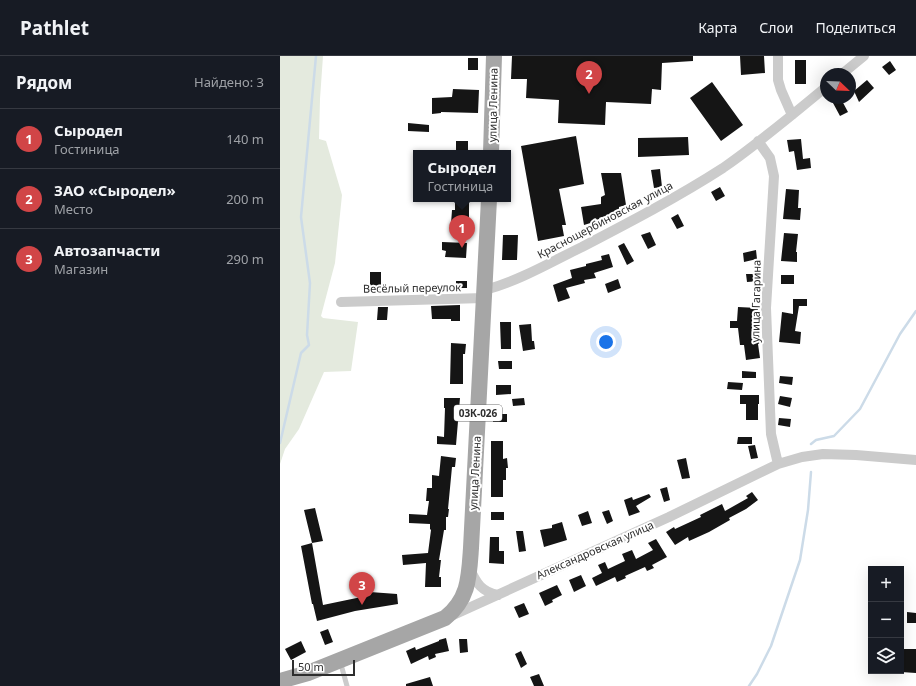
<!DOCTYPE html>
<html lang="ru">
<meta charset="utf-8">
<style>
body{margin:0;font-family:"Noto Sans",sans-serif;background:#242831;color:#f1f3f6}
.controls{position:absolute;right:12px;bottom:12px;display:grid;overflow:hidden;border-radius:0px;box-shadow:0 4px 16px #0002}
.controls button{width:36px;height:36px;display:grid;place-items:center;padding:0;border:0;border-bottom:1px solid #363941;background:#171b24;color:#f1f3f6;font:20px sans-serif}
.compass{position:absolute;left:540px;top:12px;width:36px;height:36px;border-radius:50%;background:#171b24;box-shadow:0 4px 16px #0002;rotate:113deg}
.scale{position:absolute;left:12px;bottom:10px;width:63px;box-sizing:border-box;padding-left:4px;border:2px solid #2e2e2e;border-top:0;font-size:11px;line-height:14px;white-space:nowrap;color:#2e2e2e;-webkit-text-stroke:3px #fff;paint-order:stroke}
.you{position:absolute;left:326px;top:286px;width:14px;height:14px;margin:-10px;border:3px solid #fff;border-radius:50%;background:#1a73e8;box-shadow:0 0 0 6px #1a73e833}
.badge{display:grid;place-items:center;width:26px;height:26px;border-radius:50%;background:#d14547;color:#fff;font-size:13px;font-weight:700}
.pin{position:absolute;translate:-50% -33px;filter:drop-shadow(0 1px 2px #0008)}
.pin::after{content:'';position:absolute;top:21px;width:14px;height:12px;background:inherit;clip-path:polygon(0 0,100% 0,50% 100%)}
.popup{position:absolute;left:133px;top:94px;width:98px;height:52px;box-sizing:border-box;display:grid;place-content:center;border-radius:0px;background:#171b24;filter:drop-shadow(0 1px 3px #0005);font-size:13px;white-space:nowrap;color:#9ea1a6}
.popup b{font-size:15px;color:#f1f3f6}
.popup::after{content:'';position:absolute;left:50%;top:100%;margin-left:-8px;border:8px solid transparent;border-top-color:#171b24}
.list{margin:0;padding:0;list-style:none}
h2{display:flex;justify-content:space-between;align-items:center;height:52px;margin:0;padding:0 16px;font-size:17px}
h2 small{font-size:13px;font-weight:400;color:#9ea1a6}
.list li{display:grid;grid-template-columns:26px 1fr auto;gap:12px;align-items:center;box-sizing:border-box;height:60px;padding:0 16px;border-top:1px solid #363941}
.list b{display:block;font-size:15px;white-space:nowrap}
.list p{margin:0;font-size:13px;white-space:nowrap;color:#9ea1a6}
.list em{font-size:13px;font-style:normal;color:#9ea1a6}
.icon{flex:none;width:22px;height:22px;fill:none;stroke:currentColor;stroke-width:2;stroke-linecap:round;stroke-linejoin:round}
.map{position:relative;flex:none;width:636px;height:630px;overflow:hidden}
header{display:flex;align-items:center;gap:24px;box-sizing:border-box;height:56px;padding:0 20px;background:#171b24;border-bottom:1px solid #363941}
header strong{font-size:19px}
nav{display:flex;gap:22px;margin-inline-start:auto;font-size:14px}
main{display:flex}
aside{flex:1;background:#171b24}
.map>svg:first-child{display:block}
.green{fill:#e4eade}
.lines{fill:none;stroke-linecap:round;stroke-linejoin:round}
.stream{stroke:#ccdbe8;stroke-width:2.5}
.building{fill:#151515}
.service{stroke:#cbcbcb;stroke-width:5}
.minor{stroke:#cbcbcb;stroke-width:10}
.primary{stroke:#a6a6a6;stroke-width:16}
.labels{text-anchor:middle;stroke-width:4;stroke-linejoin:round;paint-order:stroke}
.shield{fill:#fff;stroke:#6d6d6d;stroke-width:1}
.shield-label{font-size:10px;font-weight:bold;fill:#2e2e2e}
.street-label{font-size:11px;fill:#2e2e2e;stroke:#fff}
</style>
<header>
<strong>Pathlet</strong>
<nav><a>Карта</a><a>Слои</a><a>Поделиться</a></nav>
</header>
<main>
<aside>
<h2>Рядом<small>Найдено: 3</small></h2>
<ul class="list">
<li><span class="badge">1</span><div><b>Сыродел</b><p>Гостиница</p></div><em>140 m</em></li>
<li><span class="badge">2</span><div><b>ЗАО «Сыродел»</b><p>Место</p></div><em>200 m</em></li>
<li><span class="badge">3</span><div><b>Автозапчасти</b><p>Магазин</p></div><em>290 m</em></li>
</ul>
</aside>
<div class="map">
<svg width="636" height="630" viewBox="0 0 636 630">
<rect width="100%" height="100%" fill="#fff"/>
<path class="green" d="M 0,0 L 43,0 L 40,43 L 39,83 L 46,85 L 62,139 L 55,207 L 41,260 L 43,262 L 78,266 L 71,315 L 44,316 L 19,373 L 5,393 L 0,408 Z"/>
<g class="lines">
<path class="stream" d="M 0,387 L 21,297 L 29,289 L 27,279 L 30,227 L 21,161 L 36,0
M 531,388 L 536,384 L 554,380 L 580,353 L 620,278 L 636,255
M 469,630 L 477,618 L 491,590 L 520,504 L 528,454 L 531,416"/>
</g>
<path class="building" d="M 232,0 L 413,0 L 413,5 L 382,7 L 381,34 L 372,33 L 371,48 L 326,46 L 325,69 L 278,67 L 279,44 L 246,42 L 247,23 L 231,23 Z
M 460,0 L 484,0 L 485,17 L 461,19 Z
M 188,2 L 198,2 L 198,14 L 188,14 Z
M 515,4 L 526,4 L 526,28 L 515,28 Z
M 610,5 L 616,14 L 609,19 L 602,11 Z
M 587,24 L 594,32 L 579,46 L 574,35 Z
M 432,26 L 463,69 L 441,85 L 410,42 Z
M 173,33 L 199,34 L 198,57 L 161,56 L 161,57 L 152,58 L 152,42 L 172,41 Z
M 561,43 L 568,56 L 560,60 L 553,47 Z
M 128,67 L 149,69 L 149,76 L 128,75 Z
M 296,80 L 304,128 L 279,133 L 286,169 L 282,169 L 284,180 L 258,185 L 241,90 Z
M 408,81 L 409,99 L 358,101 L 358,82 Z
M 521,83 L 523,103 L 530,102 L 531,112 L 517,114 L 514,95 L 509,96 L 507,84 Z
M 176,85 L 188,85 L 188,97 L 176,97 Z
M 380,113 L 382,131 L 374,132 L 371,114 Z
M 321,117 L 341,117 L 346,149 L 339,151 L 339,159 L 324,163 L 322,161 L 319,162 L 320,164 L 304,169 L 301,151 L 321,148 L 321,141 L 325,139 Z
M 440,131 L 445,140 L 436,145 L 431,136 Z
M 506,133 L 519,134 L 518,152 L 521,152 L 520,164 L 503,163 Z
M 175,143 L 189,143 L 189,169 L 171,168 L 172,154 L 175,154 Z
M 398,158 L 404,170 L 397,173 L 391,162 Z
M 370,176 L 376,189 L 368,193 L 361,179 Z
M 504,177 L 518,178 L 516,196 L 517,196 L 517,206 L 501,205 Z
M 223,179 L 238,179 L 237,204 L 222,204 Z
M 162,186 L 187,187 L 186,202 L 165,201 L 166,195 L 162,194 Z
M 344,187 L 354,205 L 347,209 L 338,190 Z
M 476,194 L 477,203 L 464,206 L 463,197 Z
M 329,198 L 333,211 L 314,217 L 316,222 L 304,224 L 305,227 L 286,232 L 290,242 L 278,246 L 273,229 L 292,222 L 290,214 L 306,210 L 306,208 L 322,204 L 321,200 Z
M 90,216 L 101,216 L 101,235 L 90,235 Z
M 466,218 L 479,218 L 480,225 L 467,226 Z
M 501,219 L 514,219 L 514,228 L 501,228 Z
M 338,223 L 341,232 L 328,237 L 325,228 Z
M 176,225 L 187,225 L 187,232 L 176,232 Z
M 513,243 L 527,243 L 527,250 L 519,250 L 515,275 L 521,276 L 520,288 L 499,286 L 502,256 L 513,258 Z
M 180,249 L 180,265 L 171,265 L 171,263 L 152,263 L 151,250 Z
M 98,251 L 108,251 L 107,264 L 97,264 Z
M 458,251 L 478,252 L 477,264 L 479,264 L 480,287 L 478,288 L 480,302 L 466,304 L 464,289 L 460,289 L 458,272 L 450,272 L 450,265 L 457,265 Z
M 220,266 L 231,266 L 231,293 L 221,293 Z
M 251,268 L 252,285 L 254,285 L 255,293 L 243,295 L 239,269 Z
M 171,287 L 186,288 L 185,298 L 183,298 L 183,328 L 170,328 Z
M 218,305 L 232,305 L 232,313 L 219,313 Z
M 462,315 L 476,316 L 476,322 L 462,322 Z
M 500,320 L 513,321 L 512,329 L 499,327 Z
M 448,326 L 463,327 L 462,334 L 447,333 Z
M 216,329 L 231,329 L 231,338 L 216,339 Z
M 460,339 L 479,339 L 479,348 L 478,348 L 478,364 L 466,364 L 466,348 L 460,348 Z
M 500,340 L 512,342 L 510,351 L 498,348 Z
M 164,342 L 180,342 L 176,389 L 157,388 L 157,380 L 164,381 L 165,352 L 164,352 Z
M 244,342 L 245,349 L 233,350 L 232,343 Z
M 213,358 L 227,358 L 227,366 L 213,366 Z
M 499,362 L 511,363 L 510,371 L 498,369 Z
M 458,381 L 472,381 L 472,388 L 457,388 Z
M 211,385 L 223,385 L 223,403 L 227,402 L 228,412 L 226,412 L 226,424 L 223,424 L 223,441 L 211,441 Z
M 475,389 L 478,402 L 471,403 L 468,390 Z
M 161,400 L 176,402 L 175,411 L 172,411 L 168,453 L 169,453 L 168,461 L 166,461 L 166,474 L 164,474 L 159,504 L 161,504 L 159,521 L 161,521 L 161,531 L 145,531 L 146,507 L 123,509 L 122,499 L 148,497 L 151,474 L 150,473 L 150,468 L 129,467 L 129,458 L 147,459 L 149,445 L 146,445 L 147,432 L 152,432 L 152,419 L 159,420 Z
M 406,402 L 410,422 L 402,423 L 397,404 Z
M 387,431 L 390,444 L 384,446 L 380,433 Z
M 472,436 L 478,444 L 466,453 L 449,462 L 450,464 L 429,476 L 409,485 L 408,481 L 395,489 L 386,476 L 394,471 L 395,473 L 421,461 L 420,459 L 442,448 L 445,455 L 468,442 L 466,440 Z
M 369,438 L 371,441 L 356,450 L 360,456 L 349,460 L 344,444 L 352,441 L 353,444 Z
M 35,452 L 43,485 L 32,487 L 24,454 Z
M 329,454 L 333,465 L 327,468 L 322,456 Z
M 308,455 L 312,467 L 302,470 L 298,459 Z
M 211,456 L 224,456 L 224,464 L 211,464 Z
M 282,466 L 287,484 L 264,491 L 260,474 L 272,472 L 272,469 Z
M 236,475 L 243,475 L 246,495 L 239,496 Z
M 210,481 L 219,481 L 219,495 L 224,495 L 224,508 L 209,507 Z
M 376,483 L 387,501 L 372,509 L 374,512 L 367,515 L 365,511 L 345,520 L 346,522 L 337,526 L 335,521 L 316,530 L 312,522 L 322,517 L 318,509 L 325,506 L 328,513 L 345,505 L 342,498 L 352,494 L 356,503 L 373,494 L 368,487 Z
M 32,487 L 43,549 L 91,539 L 90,536 L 117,538 L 118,548 L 75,555 L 37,565 L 33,548 L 32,548 L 21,490 Z
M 301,519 L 306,530 L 294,536 L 289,524 Z
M 277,529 L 282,539 L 272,544 L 273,546 L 265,550 L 259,537 Z
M 244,547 L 249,558 L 239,562 L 234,551 Z
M 627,556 L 636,557 L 636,567 L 627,567 Z
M 48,573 L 53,586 L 45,589 L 40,576 Z
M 166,582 L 169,595 L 155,598 L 156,601 L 149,604 L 148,600 L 131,608 L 126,595 L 135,591 L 136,594 L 159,585 L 159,584 Z
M 179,583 L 187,583 L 188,596 L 180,597 Z
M 21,585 L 26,596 L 11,604 L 5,593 Z
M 623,593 L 636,593 L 636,617 L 621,616 Z
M 241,595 L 247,608 L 241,612 L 235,598 Z
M 259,618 L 264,630 L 254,630 L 250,621 Z
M 150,621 L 153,630 L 126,630 L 126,628 Z"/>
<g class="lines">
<path class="service" d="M 60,605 L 67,630"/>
<path class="minor" d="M 498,0 L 498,24 L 501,34 L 512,59
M 562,18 L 584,0
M 478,85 L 490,102 L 494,120 L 486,252 L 491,378 L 498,408
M 205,234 C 239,225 271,206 302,191 C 350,166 398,141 443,112 C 479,87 512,59 546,31
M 61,246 L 204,242
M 190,513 C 196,527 202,536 218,539
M 171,560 L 389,461 L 498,408 L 522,401 L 543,398 L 576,399 L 636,404"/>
<path class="primary" d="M 211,97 L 214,0
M 0,625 L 28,617 L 165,562 C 189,543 189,521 191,492 L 209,143"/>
</g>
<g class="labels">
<rect class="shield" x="174" y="349" width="48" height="16" rx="3"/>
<g class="shield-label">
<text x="198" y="361">03К-026</text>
</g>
<g class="street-label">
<text transform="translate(213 49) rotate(-89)" y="4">улица Ленина</text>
<text transform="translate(325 164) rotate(-28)" y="4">Краснощербиновская улица</text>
<text transform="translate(132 232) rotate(-1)" y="4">Весёлый переулок</text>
<text transform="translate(476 245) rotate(-89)" y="4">улица Гагарина</text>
<text transform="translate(195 417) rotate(-87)" y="4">улица Ленина</text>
<text transform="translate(315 494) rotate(-24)" y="4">Александровская улица</text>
</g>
</g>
</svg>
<div class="controls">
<button>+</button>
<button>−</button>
<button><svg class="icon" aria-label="layers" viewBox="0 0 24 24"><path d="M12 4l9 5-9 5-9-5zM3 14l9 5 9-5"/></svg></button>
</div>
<svg class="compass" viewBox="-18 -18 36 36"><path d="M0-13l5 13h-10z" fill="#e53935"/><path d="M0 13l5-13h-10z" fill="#9ea1a6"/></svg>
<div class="scale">50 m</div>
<div class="you"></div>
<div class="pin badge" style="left:182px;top:192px">1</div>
<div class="popup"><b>Сыродел</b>Гостиница</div>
<div class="pin badge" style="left:309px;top:38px">2</div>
<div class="pin badge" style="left:82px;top:549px">3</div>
</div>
</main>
